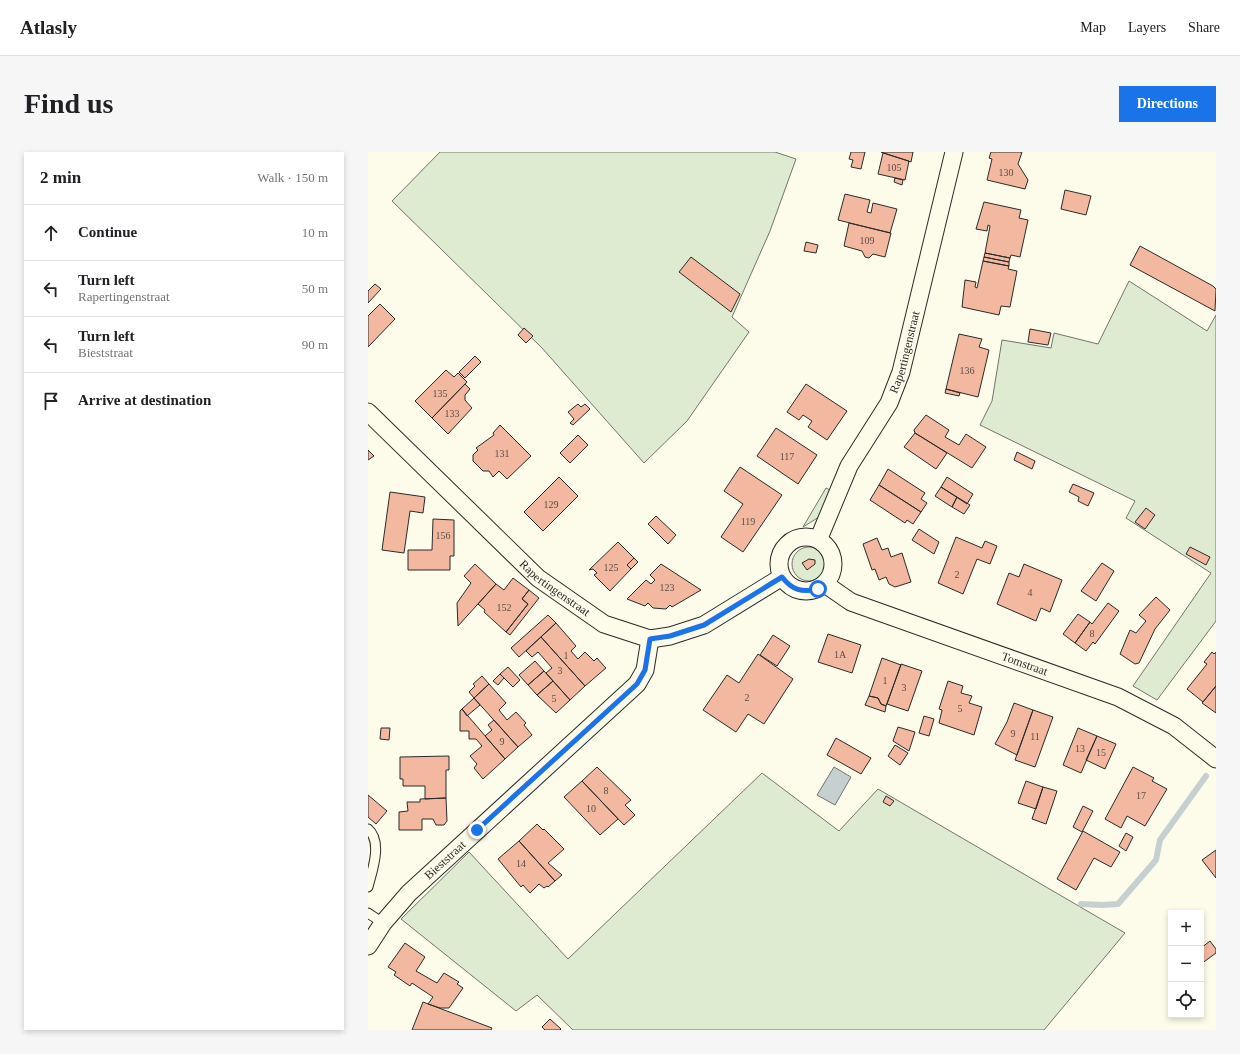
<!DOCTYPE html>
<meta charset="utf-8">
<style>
body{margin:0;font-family:Georgia,serif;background:#f6f6f6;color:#202124}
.controls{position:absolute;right:12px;bottom:12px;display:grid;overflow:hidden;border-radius:0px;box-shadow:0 2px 6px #0003}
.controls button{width:36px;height:36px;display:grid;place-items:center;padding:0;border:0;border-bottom:1px solid #e0e0e0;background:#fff;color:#202124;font:20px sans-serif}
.stop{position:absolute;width:12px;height:12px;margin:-9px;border:3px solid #1a73e8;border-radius:50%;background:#fff}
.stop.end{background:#1a73e8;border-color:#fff;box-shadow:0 1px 4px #0008}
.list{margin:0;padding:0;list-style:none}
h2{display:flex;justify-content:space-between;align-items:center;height:52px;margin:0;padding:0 16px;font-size:17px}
h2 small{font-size:13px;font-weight:400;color:#757577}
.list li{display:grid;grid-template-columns:26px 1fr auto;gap:12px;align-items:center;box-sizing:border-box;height:56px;padding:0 16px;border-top:1px solid #e0e0e0}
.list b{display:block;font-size:15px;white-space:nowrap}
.list p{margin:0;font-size:13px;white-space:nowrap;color:#757577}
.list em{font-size:13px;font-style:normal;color:#757577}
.icon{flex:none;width:22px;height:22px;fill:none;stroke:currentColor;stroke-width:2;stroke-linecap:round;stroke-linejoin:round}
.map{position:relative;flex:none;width:848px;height:878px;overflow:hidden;border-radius:0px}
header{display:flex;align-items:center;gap:24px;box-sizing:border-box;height:56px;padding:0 20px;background:#fff;border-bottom:1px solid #e0e0e0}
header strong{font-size:19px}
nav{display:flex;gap:22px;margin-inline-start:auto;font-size:14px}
.intro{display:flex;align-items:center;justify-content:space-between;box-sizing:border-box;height:96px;padding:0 24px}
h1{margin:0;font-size:28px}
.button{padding:10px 18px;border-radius:0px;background:#1a73e8;color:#fff;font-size:14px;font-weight:700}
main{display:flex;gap:24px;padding:0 24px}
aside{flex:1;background:#fff;border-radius:0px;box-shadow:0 2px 6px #0003}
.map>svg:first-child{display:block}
.green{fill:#deebd1;stroke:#74746e}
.water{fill:#c7d0d0;stroke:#74746e}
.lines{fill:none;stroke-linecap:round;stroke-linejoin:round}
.stream{stroke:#c7d0d0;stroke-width:6}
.building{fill:#f2b8a0;stroke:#2b2b2b}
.service-casing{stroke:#2b2b2b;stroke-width:11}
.minor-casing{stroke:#2b2b2b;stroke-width:19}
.service{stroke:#fdfbea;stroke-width:9}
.minor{stroke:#fdfbea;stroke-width:17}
.route{stroke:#1a73e8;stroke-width:5}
.labels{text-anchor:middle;stroke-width:3;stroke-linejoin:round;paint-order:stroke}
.number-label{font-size:10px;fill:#5d4e48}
.street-label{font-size:12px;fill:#2b2b2b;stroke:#fdfbea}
</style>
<header>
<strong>Atlasly</strong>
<nav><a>Map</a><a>Layers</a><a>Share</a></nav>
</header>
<div class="intro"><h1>Find us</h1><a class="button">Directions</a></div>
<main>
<aside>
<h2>2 min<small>Walk · 150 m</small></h2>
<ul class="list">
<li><svg class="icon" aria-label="ahead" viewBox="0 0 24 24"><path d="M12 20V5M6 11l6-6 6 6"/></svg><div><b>Continue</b></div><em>10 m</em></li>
<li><svg class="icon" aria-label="left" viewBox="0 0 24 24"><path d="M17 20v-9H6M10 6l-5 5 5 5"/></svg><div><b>Turn left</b><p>Rapertingenstraat</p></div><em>50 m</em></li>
<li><svg class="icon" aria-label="left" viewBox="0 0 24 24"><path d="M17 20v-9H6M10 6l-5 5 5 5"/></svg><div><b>Turn left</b><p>Bieststraat</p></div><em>90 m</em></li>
<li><svg class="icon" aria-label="arrive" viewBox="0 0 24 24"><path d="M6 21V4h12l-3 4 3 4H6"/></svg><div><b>Arrive at destination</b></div></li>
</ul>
</aside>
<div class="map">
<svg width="848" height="878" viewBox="0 0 848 878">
<rect width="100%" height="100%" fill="#fdfbea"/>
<path class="green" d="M 72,0 L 407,0 L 428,7 L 402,79 L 364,165 L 381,180 L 319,269 L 276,311 L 174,196 L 24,49 Z
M 761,129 L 839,179 L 848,163 L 848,469 L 789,548 L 765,534 L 843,421 L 758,366 L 767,349 L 612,273 L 624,249 L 634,188 L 683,196 L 686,181 L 730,192 Z
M 458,336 L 462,338 L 451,365 L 435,375 Z
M424 412a17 17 0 1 1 34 0a17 17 0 1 1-34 0Z
M 394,621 L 471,679 L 510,637 L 757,781 L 676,878 L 205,878 L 169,843 L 148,859 L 33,767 L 101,700 L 200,807 Z"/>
<path class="water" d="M 466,615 L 483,625 L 467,653 L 449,643 Z"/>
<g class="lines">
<path class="stream" d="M 713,752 L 734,753 L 750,752 L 788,708 L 792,688 L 838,624"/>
</g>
<path class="building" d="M 483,0 L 497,0 L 493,17 L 483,15 L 485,8 L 481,7 Z
M 513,0 L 545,0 L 543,10 Z
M 623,0 L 654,0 L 650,12 L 660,28 L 657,37 L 619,28 L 624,7 L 621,6 Z
M 515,1 L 541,9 L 537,28 L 510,22 Z
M 527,26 L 535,28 L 534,33 L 526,30 Z
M 697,38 L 723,44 L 718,63 L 693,57 Z
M 477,42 L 502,48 L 499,60 L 503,61 L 505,51 L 529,57 L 522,81 L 470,68 Z
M 616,50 L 653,58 L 651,66 L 660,68 L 652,105 L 643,103 L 642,106 L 617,101 L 622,74 L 620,73 L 619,79 L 608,77 Z
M 481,71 L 523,81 L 517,105 L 505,102 L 501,106 L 497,105 L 494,99 L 476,94 Z
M 438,90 L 450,93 L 448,101 L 436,99 Z
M 772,94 L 845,134 L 848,137 L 847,159 L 762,113 Z
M 617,101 L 642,106 L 641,110 L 616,105 Z
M 323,105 L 372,142 L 363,160 L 311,120 Z
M 616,105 L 641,110 L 641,114 L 615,109 Z
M 615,109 L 641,114 L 640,117 L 649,119 L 642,155 L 633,154 L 631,163 L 594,155 L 597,128 L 608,130 L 607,135 L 609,136 Z
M 7,132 L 13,137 L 0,151 L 0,139 Z
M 12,152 L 27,167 L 0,195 L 0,164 Z
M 156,176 L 165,184 L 158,191 L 150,183 Z
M 662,177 L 683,181 L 680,193 L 660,190 Z
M 591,182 L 614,187 L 611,195 L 621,198 L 610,245 L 578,237 Z
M 107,204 L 113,210 L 97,226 L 91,220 Z
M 78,218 L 86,225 L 90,221 L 99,230 L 64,266 L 47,249 Z
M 97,232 L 102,237 L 97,243 L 97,248 L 104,256 L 80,282 L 64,266 Z
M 438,232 L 479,259 L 459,288 L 440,275 L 444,269 L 435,263 L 431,268 L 419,260 Z
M 578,237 L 592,241 L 591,244 L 577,241 Z
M 210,252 L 213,255 L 217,252 L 222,257 L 205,273 L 202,271 L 206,267 L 200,260 Z
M 558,263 L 581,278 L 577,285 L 591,293 L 598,282 L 618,295 L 604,316 L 547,281 L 546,278 Z
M 132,273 L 163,304 L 139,327 L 131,319 L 125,325 L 121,319 L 115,319 L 105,309 L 105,303 L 110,298 L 108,296 L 126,283 L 125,281 Z
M 408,276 L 449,303 L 430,332 L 389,304 Z
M 547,281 L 579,301 L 568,317 L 536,295 Z
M 210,283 L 220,293 L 202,311 L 192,301 Z
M 0,298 L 6,304 L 0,308 Z
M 649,300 L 667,309 L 664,317 L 646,308 Z
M 372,315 L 414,343 L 375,400 L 353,385 L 375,352 L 356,339 Z
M 520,317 L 557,341 L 553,347 L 559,351 L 553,360 L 511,333 Z
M 191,325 L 210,344 L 175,379 L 156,360 Z
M 579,325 L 605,342 L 599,352 L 573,335 Z
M 705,332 L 726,341 L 720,354 L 710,349 L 711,345 L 701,340 Z
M 511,333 L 553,360 L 545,372 L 539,368 L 537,371 L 502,348 Z
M 573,335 L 589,345 L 584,355 L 567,344 Z
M 22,340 L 57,345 L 55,361 L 42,359 L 36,401 L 14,398 Z
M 589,345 L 602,353 L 596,362 L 584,355 Z
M 778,356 L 787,363 L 777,377 L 767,370 Z
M 288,364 L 308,383 L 300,392 L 280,372 Z
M 65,367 L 86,368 L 86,404 L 82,404 L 82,418 L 40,418 L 40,398 L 64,398 Z
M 551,377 L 571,390 L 566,402 L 544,388 Z
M 588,385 L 614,396 L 617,389 L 629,394 L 622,412 L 609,407 L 595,442 L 570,431 Z
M 509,386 L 514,398 L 520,396 L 523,405 L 534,401 L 543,430 L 527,435 L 521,432 L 518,425 L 511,428 L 507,417 L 504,418 L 495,392 Z
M 250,390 L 266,406 L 259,413 L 263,417 L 242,439 L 226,423 L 229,421 L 225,417 L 221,418 Z
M 822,395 L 842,405 L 838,413 L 818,402 Z
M 266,406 L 270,410 L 263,417 L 259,413 Z
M 441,407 L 447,408 L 447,412 L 439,418 L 434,411 Z
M 734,411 L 746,419 L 728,449 L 713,439 Z
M 107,412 L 128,432 L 90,474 L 89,451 L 103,431 L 96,424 Z
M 293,412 L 333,438 L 304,455 L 302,453 L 298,457 L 285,456 L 280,451 L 277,454 L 259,447 L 278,428 L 283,432 L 287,428 L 282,423 Z
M 656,412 L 694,428 L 682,460 L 673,456 L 668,469 L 629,452 L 641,421 L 651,425 Z
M 145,426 L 161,438 L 154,447 L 160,452 L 138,480 L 116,460 L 117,458 L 110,452 L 128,432 L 136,438 Z
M 161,438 L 171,446 L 142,483 L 138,480 L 160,452 L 154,447 Z
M 788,445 L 802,458 L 787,477 L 771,511 L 767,512 L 752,502 L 762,478 L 768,481 L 778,469 L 771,463 Z
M 740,451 L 751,459 L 727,492 L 725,490 L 718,499 L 707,491 L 722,470 L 724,472 Z
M 710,462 L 722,470 L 707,491 L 695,482 Z
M 180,463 L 188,471 L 151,505 L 143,496 Z
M 188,471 L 208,494 L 203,499 L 210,507 L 217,500 L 226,509 L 229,506 L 236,514 L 238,516 L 217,534 L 173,485 Z
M 460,482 L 493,493 L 484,521 L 450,510 Z
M 405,483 L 422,494 L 409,514 L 392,503 Z
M 173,485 L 217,534 L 202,548 L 178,521 L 184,516 L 170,500 L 164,505 L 158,499 Z
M 844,500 L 846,502 L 848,500 L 848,534 L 835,550 L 819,537 L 839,512 L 836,510 Z
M 390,502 L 425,527 L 396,572 L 380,562 L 368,580 L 335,558 L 359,523 L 371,531 Z
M 514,506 L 533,513 L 518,554 L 513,552 L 510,546 L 501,544 Z
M 167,509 L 176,519 L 160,533 L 151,523 Z
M 533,512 L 554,519 L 540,559 L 519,552 Z
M 140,515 L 152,528 L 145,535 L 132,522 Z
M 176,519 L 185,529 L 169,543 L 160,533 Z
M 132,522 L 136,526 L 130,533 L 125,529 Z
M 114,524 L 121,532 L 106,546 L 101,540 L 107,534 L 105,532 Z
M 185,529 L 202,548 L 188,561 L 169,543 Z
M 580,529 L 595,534 L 593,541 L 604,544 L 601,551 L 614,555 L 606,583 L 571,571 L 574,558 L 571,557 Z
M 121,532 L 138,551 L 131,558 L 139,568 L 148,560 L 158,571 L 156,573 L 164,583 L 150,595 L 106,546 Z
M 848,534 L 848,561 L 834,551 Z
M 501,544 L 510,546 L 513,552 L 518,554 L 517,560 L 497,553 Z
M 106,546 L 112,553 L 99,564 L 94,557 Z
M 646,551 L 665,558 L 649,603 L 627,592 L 639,570 Z
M 94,557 L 137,607 L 115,627 L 106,616 L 109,612 L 102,604 L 114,594 L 108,587 L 101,587 L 101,579 L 92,579 L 92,559 Z
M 665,558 L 685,565 L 667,615 L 647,608 Z
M 556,564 L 566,567 L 561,584 L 551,581 Z
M 126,568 L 150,595 L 137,607 L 117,584 L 124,578 L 120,573 Z
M 530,575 L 547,580 L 541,599 L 525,589 Z
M 13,576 L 22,576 L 21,588 L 12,587 Z
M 710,576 L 729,584 L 713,621 L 695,613 Z
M 729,584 L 748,592 L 737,617 L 718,608 Z
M 468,586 L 503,606 L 493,622 L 459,603 Z
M 527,593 L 540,601 L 532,613 L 520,604 Z
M 81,604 L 81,618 L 78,618 L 78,646 L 57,647 L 57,634 L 35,634 L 35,627 L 32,627 L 32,605 Z
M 229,615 L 263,648 L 257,653 L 267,663 L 256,673 L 214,629 Z
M 765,615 L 786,626 L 784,629 L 799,637 L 777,674 L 759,664 L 753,676 L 737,667 Z
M 214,629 L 250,667 L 232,683 L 196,645 Z
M 658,629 L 675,635 L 668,657 L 650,651 Z
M 675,635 L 689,639 L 678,672 L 664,667 Z
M 0,643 L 19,659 L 8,672 L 0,665 Z
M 518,644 L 526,649 L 522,654 L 515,650 Z
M 78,646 L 79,669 L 76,673 L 68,673 L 65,667 L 54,667 L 54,678 L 31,678 L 31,660 L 40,659 L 39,650 L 52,650 L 52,647 Z
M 715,654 L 725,659 L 714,680 L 705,675 Z
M 169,672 L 175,678 L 176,677 L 196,697 L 180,711 L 194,723 L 187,729 L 151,689 Z
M 715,679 L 752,700 L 743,715 L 726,706 L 708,738 L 689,727 Z
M 758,681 L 765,685 L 758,699 L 751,694 Z
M 151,689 L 187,729 L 180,735 L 179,734 L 176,736 L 171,732 L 162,741 L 155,733 L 153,735 L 130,707 Z
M 848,698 L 848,726 L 834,708 Z
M 842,789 L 848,797 L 848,801 L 833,812 L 833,796 Z
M 37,791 L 57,805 L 48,819 L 69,831 L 76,821 L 91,830 L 89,832 L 95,836 L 81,856 L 72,856 L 60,852 L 65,845 L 44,831 L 42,834 L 26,823 L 28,820 L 20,815 Z
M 55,850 L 124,876 L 123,878 L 44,878 Z
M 182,867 L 193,877 L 192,878 L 177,878 L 174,875 Z"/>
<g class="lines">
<g class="service-casing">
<path id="service" d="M 0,677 C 15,690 4,719 0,735
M 0,761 L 15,771"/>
</g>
<g class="minor-casing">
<g id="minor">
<path id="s1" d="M 0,260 L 170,426 L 236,472 L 282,487 L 302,484 L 336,473 L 414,425"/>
<circle cx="438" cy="412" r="27"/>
<path id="s2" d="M 451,386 L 481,314 L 521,251 L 533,220 L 586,0"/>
<path id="s3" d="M 457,432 L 483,450 L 750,545 L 806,574 L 848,607"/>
<path id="s4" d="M 0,794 L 15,771 L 41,741 L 269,532 L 277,518 L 282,487"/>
</g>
</g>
<use href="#service" class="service"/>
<use href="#minor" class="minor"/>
</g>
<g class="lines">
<path class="route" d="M 109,678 L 269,532 L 277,518 L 282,487 L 302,484 L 336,473 L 414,425 C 424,438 434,441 450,437"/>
</g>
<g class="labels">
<g class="number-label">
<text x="526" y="19">105</text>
<text x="638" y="24">130</text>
<text x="499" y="92">109</text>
<text x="599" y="222">136</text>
<text x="72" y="245">135</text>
<text x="84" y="265">133</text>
<text x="134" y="305">131</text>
<text x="419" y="308">117</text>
<text x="183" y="356">129</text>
<text x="380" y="373">119</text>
<text x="75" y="387">156</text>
<text x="243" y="419">125</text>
<text x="589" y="426">2</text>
<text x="299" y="439">123</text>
<text x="662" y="444">4</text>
<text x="136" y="459">152</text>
<text x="724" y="485">8</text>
<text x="472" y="506">1A</text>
<text x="198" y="507">1</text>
<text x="192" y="522">3</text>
<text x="517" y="532">1</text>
<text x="536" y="539">3</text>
<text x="379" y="549">2</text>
<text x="186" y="550">5</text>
<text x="592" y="560">5</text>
<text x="645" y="585">9</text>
<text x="667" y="588">11</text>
<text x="134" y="593">9</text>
<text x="712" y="600">13</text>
<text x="733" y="604">15</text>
<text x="238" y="642">8</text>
<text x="773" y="647">17</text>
<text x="223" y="660">10</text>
<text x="153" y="715">14</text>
</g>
<g class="street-label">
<text dy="4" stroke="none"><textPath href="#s2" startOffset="206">Rapertingenstraat</textPath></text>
<text dy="4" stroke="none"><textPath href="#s1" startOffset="257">Rapertingenstraat</textPath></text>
<text dy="4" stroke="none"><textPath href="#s3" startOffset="216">Tomstraat</textPath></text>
<text dy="4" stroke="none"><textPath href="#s4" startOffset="116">Bieststraat</textPath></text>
</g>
</g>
</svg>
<div class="controls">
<button>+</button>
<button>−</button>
<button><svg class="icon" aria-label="locate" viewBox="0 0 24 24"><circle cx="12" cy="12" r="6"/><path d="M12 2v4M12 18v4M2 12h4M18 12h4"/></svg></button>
</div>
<div class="stop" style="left:450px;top:437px"></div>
<div class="stop end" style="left:109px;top:678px"></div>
</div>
</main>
